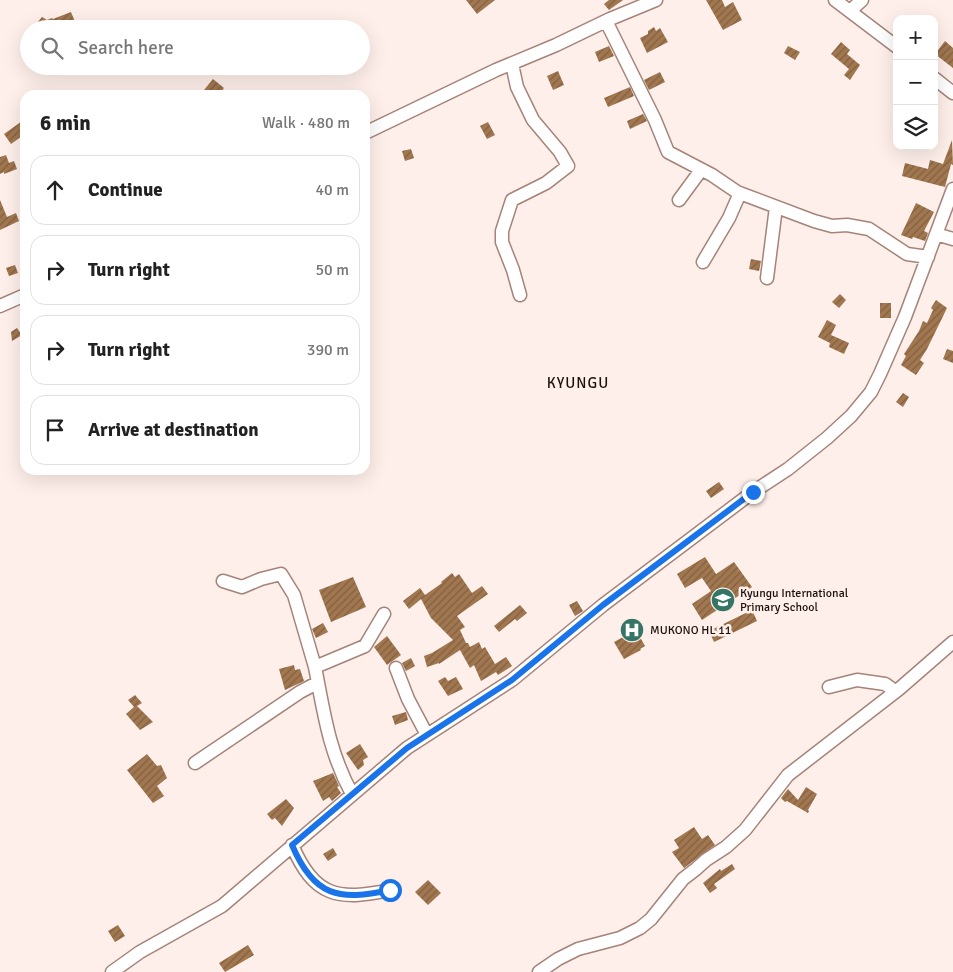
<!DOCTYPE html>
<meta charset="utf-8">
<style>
body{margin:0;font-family:Signika,sans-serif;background:#f6f6f6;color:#222}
.controls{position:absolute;right:15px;top:15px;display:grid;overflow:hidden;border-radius:10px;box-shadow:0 5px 20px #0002}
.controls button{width:45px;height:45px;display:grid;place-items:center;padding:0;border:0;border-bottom:1px solid #e0e0e0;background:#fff;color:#222;font:25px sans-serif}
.stop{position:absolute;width:15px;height:15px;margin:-11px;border:4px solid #1a73e8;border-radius:50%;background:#fff}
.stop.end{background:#1a73e8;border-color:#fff;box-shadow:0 1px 5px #0008}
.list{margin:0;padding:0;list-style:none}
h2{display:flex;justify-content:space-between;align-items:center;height:65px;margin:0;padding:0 20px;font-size:21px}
h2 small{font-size:16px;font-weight:400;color:#767676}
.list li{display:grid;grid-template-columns:32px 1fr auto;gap:15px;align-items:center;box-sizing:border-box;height:70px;margin:0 10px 10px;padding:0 10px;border:1px solid #e0e0e0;border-radius:15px}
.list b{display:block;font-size:19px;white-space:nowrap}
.list em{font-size:16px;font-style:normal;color:#767676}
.icon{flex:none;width:28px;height:28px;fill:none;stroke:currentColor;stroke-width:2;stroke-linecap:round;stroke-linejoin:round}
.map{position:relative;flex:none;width:953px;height:972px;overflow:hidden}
.search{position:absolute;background:#fff;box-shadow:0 5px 20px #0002;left:20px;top:20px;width:350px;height:55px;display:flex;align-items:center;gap:12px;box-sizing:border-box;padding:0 18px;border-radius:28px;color:#767676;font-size:19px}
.panel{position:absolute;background:#fff;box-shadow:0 5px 20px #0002;left:20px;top:90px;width:350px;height:385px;border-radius:15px}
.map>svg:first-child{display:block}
.building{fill:url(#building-hatch)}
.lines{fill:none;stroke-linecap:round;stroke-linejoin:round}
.minor-casing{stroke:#a58379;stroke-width:15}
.minor{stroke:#fff;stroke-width:12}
.route{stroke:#1a73e8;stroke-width:6}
.labels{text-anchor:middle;stroke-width:5;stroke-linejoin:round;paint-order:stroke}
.poi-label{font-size:12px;fill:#1c100c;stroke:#feefea;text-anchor:start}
.quarter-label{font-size:15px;letter-spacing:1px;fill:#1c100c;stroke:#feefea}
</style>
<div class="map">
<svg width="953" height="972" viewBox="0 0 953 972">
<defs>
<pattern id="building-hatch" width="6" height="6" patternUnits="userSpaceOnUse" patternTransform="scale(1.25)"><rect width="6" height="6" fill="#a17750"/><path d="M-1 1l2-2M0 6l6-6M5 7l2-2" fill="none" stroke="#826041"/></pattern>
</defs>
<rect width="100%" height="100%" fill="#feefea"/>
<path class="building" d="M 466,0 L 495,0 L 477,14 Z
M 609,0 L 623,0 L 609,10 L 604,4 Z
M 706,0 L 722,0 L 725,7 L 733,2 L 742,20 L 723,30 Z
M 71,12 L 78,29 L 32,29 L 42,17 L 47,20 L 52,18 L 53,19 Z
M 654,27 L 656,31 L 660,28 L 668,42 L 647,53 L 640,38 L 648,34 L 648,31 Z
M 945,41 L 953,48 L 953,68 L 935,54 Z
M 841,42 L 850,50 L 847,54 L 860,65 L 850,80 L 844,75 L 849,69 L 831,54 Z
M 609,46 L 614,56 L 599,62 L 595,52 Z
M 788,46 L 800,52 L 795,60 L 784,53 Z
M 558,71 L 564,85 L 553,90 L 547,76 Z
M 660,72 L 665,82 L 649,90 L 644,80 Z
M 213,79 L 224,88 L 219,95 L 200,95 Z
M 630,87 L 634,96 L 608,107 L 604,98 Z
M 643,114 L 647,121 L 630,129 L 627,121 Z
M 25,119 L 25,134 L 11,144 L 4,134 Z
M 488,122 L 495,135 L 487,139 L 480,126 Z
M 952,140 L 953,165 L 951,164 L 945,187 L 902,176 L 905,163 L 928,169 L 930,160 L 943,164 Z
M 411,149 L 414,158 L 405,161 L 402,151 Z
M 6,155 L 9,163 L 14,161 L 17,169 L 4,174 L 4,172 L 0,174 L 0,157 Z
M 0,200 L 7,217 L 16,213 L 19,221 L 0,230 Z
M 916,203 L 934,212 L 924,231 L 928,233 L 925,241 L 913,237 L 912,239 L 901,235 Z
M 751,259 L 761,261 L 759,271 L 749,269 Z
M 15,265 L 18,273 L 9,276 L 6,268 Z
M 840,294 L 846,300 L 839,308 L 832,302 Z
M 936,300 L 947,308 L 927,349 L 920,360 L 924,363 L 916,375 L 901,365 L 906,356 L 904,354 L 919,331 L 923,321 L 927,323 L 933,310 L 931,308 Z
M 880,303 L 891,303 L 891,318 L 880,318 Z
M 827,320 L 836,325 L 831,335 L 849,343 L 844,354 L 829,347 L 830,343 L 818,337 Z
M 17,328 L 22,335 L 12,341 L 11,332 Z
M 947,349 L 953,351 L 953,363 L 943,359 Z
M 903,393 L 909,397 L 903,407 L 896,402 Z
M 719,482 L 724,489 L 711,498 L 706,491 Z
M 705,557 L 716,574 L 734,562 L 752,587 L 702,620 L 692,604 L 711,591 L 702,578 L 685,588 L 677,574 Z
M 452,573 L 455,577 L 459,574 L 472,593 L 482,586 L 488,594 L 457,616 L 465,627 L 460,630 L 466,643 L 468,643 L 470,647 L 479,642 L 482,649 L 485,647 L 495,664 L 506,657 L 512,666 L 498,675 L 496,672 L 481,681 L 474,665 L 470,668 L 460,650 L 439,664 L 439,663 L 427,667 L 424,656 L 432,653 L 453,640 L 431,618 L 421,599 L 409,609 L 403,601 L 420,588 L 425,595 L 442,583 L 441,582 Z
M 353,577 L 366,607 L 331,622 L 319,590 Z
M 577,601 L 583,611 L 575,616 L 569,605 Z
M 520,605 L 527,613 L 517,621 L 515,619 L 499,632 L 494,626 Z
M 752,610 L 757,621 L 714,642 L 709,631 Z
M 323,623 L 328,632 L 316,638 L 312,629 Z
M 636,630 L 645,646 L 640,649 L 641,650 L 624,659 L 614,642 Z
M 387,636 L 401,655 L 387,665 L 374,647 Z
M 411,658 L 415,666 L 406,671 L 402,663 Z
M 294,665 L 295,670 L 300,669 L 304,681 L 285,690 L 279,669 Z
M 445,677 L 448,681 L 456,677 L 463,689 L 448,696 L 438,681 Z
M 135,695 L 142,703 L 137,706 L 153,722 L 140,730 L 126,714 L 134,707 L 128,700 Z
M 406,712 L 408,720 L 395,725 L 392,716 Z
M 360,744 L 368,757 L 363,760 L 364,765 L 358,770 L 346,753 Z
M 147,754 L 157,766 L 161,765 L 167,778 L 157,786 L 164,796 L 153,803 L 127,770 Z
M 333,773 L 339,786 L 337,787 L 341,793 L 332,801 L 329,797 L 323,801 L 313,781 Z
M 806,787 L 817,794 L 808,810 L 809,811 L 808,813 L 787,801 L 785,802 L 781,798 L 788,789 L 798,800 Z
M 286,799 L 294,808 L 282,826 L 275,818 L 272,820 L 267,814 Z
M 694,827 L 702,839 L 708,835 L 715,845 L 684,868 L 672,852 L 679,848 L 674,840 Z
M 333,848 L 337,855 L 328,861 L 323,854 Z
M 732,864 L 735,869 L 714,884 L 717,888 L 710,893 L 703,883 L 720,869 L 721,871 Z
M 428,880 L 441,893 L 428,905 L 415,892 Z
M 118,925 L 125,936 L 115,942 L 108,931 Z
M 248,945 L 254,955 L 225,972 L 219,963 Z"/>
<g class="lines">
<g class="minor-casing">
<path id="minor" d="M 835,0 L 897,47
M 850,11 L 862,0
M 606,21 L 655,120 L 668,152 L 712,175 L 737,192 L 814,221 L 832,226 L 847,225 L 869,229 L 907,254 L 928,257
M 512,64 L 517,87 L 533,120 L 560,152 L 568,166 L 546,183 L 512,200 L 502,231 L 502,242 L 513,270 L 520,295
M 934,78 L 953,93
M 365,133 L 496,70 L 556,45 L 610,19 L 656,0
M 679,200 L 701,170
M 936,234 L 953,239
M 703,262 L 729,218 L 740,193
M 767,278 L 776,207
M 0,306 L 25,295
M 223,581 L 242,587 L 261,579 L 281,574 L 294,595 L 315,667
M 396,668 L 408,699 L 427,735
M 829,687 L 857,680 L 885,684 L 895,691
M 195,763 L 300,692 L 317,683
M 352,794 C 329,752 324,713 315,667 L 365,646 L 384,614
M 292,845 C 314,897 338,901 390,890
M 112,972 L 140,952 L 222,906 L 407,748 L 512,680 L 603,605 L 753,492 L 788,469 L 827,438 L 851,416 L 871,392 L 880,374 L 905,317 L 953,189
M 539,972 L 558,959 L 578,949 L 620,938 L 640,928 L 651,919 L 683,879 L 696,869 L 706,860 L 726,847 L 745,830 L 788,775 L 899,689 L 953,642"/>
</g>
<use href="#minor" class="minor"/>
</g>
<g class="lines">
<path class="route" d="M 390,890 C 339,901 314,897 292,845 L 407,748 L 512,680 L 603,605 L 753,492"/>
</g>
<defs>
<g id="school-disc" transform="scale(1.25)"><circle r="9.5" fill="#347565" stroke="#feefea"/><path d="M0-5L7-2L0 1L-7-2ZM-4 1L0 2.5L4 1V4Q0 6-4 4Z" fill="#fff"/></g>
<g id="hospital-disc" transform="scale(1.25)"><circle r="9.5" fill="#347565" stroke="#feefea"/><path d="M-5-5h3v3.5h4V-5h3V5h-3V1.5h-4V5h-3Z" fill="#fff"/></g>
</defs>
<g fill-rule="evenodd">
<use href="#school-disc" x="723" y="600"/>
<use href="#hospital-disc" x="632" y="630"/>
</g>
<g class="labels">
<g class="poi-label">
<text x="740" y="597">Kyungu International<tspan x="740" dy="14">Primary School</tspan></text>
<text x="650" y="634">MUKONO HL 11</text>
</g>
<g class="quarter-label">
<text x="578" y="388">KYUNGU</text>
</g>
</g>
</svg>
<div class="controls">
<button>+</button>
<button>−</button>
<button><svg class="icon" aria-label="layers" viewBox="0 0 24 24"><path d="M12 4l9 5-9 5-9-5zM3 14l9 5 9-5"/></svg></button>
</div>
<div class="stop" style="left:390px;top:890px"></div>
<div class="stop end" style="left:753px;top:492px"></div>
<div class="search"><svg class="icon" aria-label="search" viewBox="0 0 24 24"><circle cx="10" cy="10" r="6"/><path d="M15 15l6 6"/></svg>Search here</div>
<section class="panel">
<h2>6 min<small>Walk · 480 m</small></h2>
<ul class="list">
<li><svg class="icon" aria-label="ahead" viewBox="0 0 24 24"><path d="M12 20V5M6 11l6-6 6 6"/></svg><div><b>Continue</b></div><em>40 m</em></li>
<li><svg class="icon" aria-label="right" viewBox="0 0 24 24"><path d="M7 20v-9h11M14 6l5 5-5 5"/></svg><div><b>Turn right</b></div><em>50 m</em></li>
<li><svg class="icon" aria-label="right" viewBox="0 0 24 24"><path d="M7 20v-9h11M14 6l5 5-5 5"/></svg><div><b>Turn right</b></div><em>390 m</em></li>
<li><svg class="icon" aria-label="arrive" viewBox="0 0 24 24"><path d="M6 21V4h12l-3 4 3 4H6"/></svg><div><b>Arrive at destination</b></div></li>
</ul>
</section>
</div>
